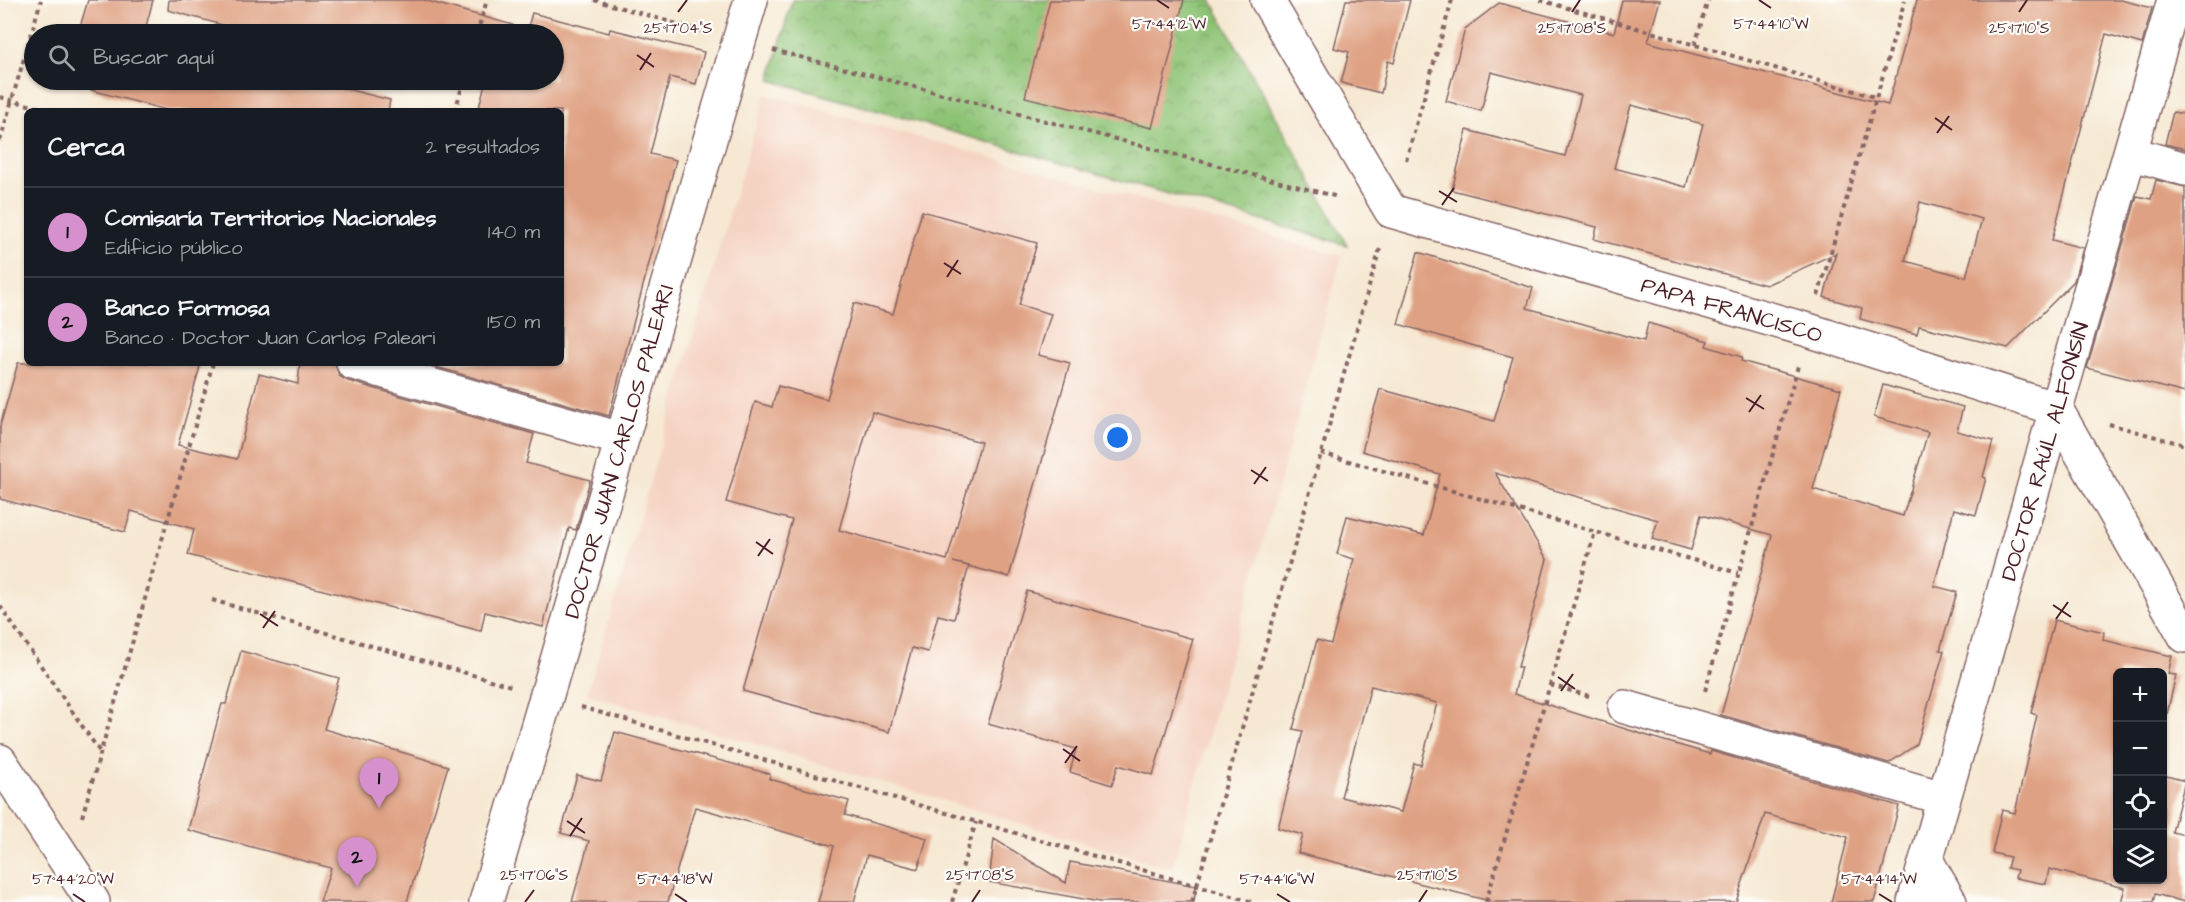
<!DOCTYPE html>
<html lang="es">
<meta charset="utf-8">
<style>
body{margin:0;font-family:"Architects Daughter",sans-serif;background:#20242c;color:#f1f3f6}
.controls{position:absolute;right:18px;bottom:18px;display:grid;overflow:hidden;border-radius:9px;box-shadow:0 2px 4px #0004}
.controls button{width:54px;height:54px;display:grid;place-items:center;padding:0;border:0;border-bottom:2px solid #363941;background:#171b24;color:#f1f3f6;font:30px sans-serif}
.you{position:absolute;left:1118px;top:438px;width:21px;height:21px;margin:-15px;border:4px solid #fff;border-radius:50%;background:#1a73e8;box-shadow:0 0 0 9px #1a73e833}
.badge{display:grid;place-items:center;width:39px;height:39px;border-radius:50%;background:#d690ce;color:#111;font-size:20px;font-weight:700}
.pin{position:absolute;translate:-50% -50px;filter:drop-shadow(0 2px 3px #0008)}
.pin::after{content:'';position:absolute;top:32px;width:21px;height:18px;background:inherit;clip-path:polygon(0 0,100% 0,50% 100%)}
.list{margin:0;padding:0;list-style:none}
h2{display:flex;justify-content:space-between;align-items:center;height:78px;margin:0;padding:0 24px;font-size:26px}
h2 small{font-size:20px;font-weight:400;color:#9ea1a6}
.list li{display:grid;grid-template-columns:39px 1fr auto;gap:18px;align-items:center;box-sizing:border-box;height:90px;padding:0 24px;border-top:2px solid #363941}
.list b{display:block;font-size:22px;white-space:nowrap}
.list p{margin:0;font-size:20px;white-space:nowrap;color:#9ea1a6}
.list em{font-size:20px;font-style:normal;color:#9ea1a6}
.icon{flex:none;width:33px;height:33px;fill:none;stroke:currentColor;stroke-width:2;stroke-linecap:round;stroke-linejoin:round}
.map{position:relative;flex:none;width:2185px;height:902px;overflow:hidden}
.search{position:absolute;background:#171b24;box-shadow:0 2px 4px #0004;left:24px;top:24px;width:540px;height:66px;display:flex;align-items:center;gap:15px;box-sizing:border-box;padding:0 21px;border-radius:33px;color:#9ea1a6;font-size:22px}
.panel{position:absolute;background:#171b24;box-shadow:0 2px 4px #0004;left:24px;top:108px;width:540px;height:258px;border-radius:9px}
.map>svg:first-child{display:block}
.built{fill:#f5d3c2}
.park{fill:url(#park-crowns);stroke:#6c7150;stroke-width:1.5}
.building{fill:#dfa183;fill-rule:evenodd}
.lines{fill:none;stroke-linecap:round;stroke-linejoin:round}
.minor-casing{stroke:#866565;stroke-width:36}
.path{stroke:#866565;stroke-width:4;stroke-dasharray:4.5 4.5;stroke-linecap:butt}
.minor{stroke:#fff;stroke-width:33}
.ticks{fill:none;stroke:#4a1f2b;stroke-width:2}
.labels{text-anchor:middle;stroke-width:4.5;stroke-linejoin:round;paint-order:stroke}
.street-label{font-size:22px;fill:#4a1f2b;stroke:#fdfcf7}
.ticks-label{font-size:15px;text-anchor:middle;fill:#4a1f2b;stroke:#fdfcf7;stroke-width:4.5;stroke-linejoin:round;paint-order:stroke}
</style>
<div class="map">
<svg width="2185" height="902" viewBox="0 0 2185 902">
<defs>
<pattern id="park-crowns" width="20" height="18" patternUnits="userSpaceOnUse" patternTransform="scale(1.5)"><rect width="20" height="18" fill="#8dc375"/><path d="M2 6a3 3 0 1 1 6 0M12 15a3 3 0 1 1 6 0" fill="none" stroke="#759e60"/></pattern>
</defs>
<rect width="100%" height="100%" fill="#fdfcf7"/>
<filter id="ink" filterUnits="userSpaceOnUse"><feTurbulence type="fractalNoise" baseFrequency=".0167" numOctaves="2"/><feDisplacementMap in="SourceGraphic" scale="12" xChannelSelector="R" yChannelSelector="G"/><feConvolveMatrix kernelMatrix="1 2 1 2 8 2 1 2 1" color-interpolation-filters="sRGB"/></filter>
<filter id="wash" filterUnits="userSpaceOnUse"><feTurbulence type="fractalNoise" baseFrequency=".008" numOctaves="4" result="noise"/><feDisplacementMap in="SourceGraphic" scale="24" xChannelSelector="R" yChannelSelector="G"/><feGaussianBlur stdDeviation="1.35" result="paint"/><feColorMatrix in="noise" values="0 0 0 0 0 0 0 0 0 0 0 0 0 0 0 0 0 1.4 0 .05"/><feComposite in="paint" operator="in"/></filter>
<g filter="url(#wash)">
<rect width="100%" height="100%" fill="#f6e8d2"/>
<path class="built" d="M 765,94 L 1342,256 L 1172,869 L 587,694 Z"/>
<path class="park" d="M 792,0 L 1211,0 L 1347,245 L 770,80 Z"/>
<g id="blocks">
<path class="building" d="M 88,0 L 153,0 L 144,34 L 78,34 Z
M 169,0 L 424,0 L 513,25 L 512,34 L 228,34 L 230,27 L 168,10 Z
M 1050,0 L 1184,0 L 1152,128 L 1025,97 Z
M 1346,0 L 1410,0 L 1394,63 L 1388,61 L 1381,93 L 1341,83 L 1349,52 L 1334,48 Z
M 1622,0 L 1660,0 L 1648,42 L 1888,105 L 1917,0 L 2121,0 L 2152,8 L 2142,44 L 2106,34 L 2052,240 L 2083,248 L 2074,281 L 2008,348 L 1919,326 L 1917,334 L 1860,319 L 1862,308 L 1824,297 L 1836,253 L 1766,285 L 1594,239 L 1597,227 L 1452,190 L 1467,130 L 1565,156 L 1581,95 L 1491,72 L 1481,111 L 1446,101 L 1465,29 L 1499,3 L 1614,33 ZM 1631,105 L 1703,124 L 1686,187 L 1614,168 ZM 1920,202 L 1982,219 L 1966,277 L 1905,261 Z
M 532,13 L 609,33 L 610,29 L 704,52 L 696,84 L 670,77 L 650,154 L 676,160 L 609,416 L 422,363 L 561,363 L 561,111 L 478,111 L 486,80 L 554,80 L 554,34 L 526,34 Z
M 93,80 L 311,80 L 390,100 L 388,111 L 170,111 L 91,90 Z
M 2173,112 L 2185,114 L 2185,149 L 2165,144 Z
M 2156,180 L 2185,187 L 2185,393 L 2087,368 L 2137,196 L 2151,199 Z
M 922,211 L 1037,243 L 1019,305 L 1051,314 L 1038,355 L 1070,363 L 1009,577 L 953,562 L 969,566 L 954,619 L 938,615 L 928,652 L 912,648 L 889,732 L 743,691 L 792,520 L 726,502 L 755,402 L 772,407 L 778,386 L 827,399 L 854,303 L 893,314 ZM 872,412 L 981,442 L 947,560 L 839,530 Z
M 1418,252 L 1533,288 L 1527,308 L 1644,341 L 1648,323 L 1708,341 L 1706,346 L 1742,357 L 1741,361 L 1841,389 L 1813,489 L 1903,516 L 1928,432 L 1874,417 L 1883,385 L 1963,407 L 1957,431 L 1993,441 L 1983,477 L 1986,478 L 1976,515 L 1954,509 L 1934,586 L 1957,592 L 1940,650 L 1944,651 L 1917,744 L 1889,763 L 1721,715 L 1772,535 L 1701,515 L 1691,550 L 1652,539 L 1658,520 L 1495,473 L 1547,559 L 1518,667 L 1521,667 L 1514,694 L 1661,740 L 1710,754 L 1711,751 L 1899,806 L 1874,902 L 1831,902 L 1848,837 L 1765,814 L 1736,902 L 1494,902 L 1298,853 L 1303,835 L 1278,828 L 1303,731 L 1293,729 L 1317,640 L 1331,644 L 1354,559 L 1337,554 L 1347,516 L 1424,535 L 1440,474 L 1362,451 L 1380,389 L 1494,421 L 1513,357 L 1398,324 ZM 1371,686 L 1437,703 L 1421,765 L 1414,763 L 1401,812 L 1341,797 Z
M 18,363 L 201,363 L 178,445 L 237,459 L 259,374 L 298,384 L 300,363 L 335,363 L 339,376 L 348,381 L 534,434 L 526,463 L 590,480 L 576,530 L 569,528 L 543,627 L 485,612 L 481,631 L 188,555 L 194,529 L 131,511 L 125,532 L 0,499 L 0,426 Z
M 1027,591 L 1193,639 L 1153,775 L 1118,765 L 1112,785 L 1070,772 L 1076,749 L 988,724 Z
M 2054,620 L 2104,632 L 2103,640 L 2172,656 L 2168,674 L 2176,675 L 2167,714 L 2163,713 L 2163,672 L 2118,672 L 2118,879 L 2163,879 L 2163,775 L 2185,781 L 2172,832 L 2185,835 L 2185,902 L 2155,894 L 2153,902 L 2121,902 L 2125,888 L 2049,869 L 2046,884 L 2015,878 L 2017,870 L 2007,868 L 2010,857 L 1992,853 L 2002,810 L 2015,813 L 2037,715 L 2031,713 Z
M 241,651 L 339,678 L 324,729 L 448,766 L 407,902 L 320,902 L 331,868 L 188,830 L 222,704 L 226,704 Z
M 615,732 L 770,774 L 769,779 L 849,801 L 845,815 L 927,838 L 918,869 L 867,855 L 854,902 L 818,902 L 834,846 L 695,807 L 668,902 L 572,902 L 589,841 L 561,833 L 577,775 L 601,781 Z
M 994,839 L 1066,883 L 1070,862 L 1196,886 L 1194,902 L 1100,902 L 989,882 Z"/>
</g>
</g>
<g filter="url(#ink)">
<use href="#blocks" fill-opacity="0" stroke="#866565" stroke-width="1.5"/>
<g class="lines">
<g class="minor-casing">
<path id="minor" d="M 1267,0 L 1391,211 L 1808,330 L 2056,409 L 2185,636
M 2130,153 L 2185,169
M 353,363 L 621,439
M 1625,707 L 1943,798
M 0,761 L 93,902
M 1926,860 L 1950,902
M 486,902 L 751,0
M 1914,902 L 2174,0"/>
</g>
<path class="path" d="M 594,0 L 702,31
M 1540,0 L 1875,97
M 477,34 L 487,0
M 1695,45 L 1708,0
M 773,50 L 1338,197
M 0,97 L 50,111
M 455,111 L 464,80
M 0,141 L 41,0
M 1406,160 L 1452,0
M 1818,296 L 1905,0
M 2109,424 L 2185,445
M 1321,453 L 1738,573
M 212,600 L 511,686
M 0,606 L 100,752
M 1550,685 L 1589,696
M 1705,691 L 1798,366
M 581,707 L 1253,902
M 82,817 L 213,363
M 952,902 L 976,822
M 1192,902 L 1381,245
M 1486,902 L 1595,532"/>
<use href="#minor" class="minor"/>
</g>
</g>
<path class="ticks" d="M 1157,0 L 1169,8M 1759,0 L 1771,8M 678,12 L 687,0M 1572,12 L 1580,0M 2019,12 L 2027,0M 637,55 L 654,67M 640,70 L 651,53M 1935,118 L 1952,130M 1937,133 L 1949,116M 1439,191 L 1457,202M 1442,205 L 1454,188M 944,263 L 961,274M 947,277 L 958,260M 1746,398 L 1764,409M 1749,412 L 1761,395M 1251,470 L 1268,481M 1254,484 L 1266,467M 756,542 L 773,554M 758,556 L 770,539M 2053,605 L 2071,617M 260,614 L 278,626M 2056,619 L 2068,602M 263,628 L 275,611M 1558,677 L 1575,689M 1561,691 L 1573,674M 1063,749 L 1080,761M 1065,763 L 1077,746M 567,821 L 585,833M 570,836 L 582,818M 73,894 L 85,902M 675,894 L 687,902M 1277,894 L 1290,902M 1879,894 L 1892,902M 525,902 L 534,890M 972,902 L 980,890M 1419,902 L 1427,890"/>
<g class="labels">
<g class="street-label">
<text transform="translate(1732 309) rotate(16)" y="8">PAPA FRANCISCO</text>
<text transform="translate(618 451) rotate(-74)" y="8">DOCTOR JUAN CARLOS PALEARI</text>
<text transform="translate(2044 451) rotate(-74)" y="8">DOCTOR RAÚL ALFONSÍN</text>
</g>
</g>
<g class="ticks-label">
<text x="1169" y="29">57°44'12"W</text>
<text x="1771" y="29">57°44'10"W</text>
<text x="678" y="33">25°17'04"S</text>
<text x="1572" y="33">25°17'08"S</text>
<text x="2019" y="33">25°17'10"S</text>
<text x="534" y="880">25°17'06"S</text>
<text x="980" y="880">25°17'08"S</text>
<text x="1427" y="880">25°17'10"S</text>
<text x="73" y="884">57°44'20"W</text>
<text x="675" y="884">57°44'18"W</text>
<text x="1277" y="884">57°44'16"W</text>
<text x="1879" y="884">57°44'14"W</text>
</g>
</svg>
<div class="controls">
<button>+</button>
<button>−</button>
<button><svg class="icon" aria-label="locate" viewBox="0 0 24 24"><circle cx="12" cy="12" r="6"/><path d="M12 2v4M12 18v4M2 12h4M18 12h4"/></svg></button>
<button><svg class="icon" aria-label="layers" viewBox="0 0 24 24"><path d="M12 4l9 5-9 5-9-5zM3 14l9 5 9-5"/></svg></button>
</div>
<div class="you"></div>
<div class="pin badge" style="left:379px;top:808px">1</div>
<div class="pin badge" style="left:357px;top:887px">2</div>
<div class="search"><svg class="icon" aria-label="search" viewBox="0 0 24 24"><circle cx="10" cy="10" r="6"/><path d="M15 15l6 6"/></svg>Buscar aquí</div>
<section class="panel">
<h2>Cerca<small>2 resultados</small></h2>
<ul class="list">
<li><span class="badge">1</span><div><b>Comisaría Territorios Nacionales</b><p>Edificio público</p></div><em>140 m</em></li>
<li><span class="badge">2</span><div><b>Banco Formosa</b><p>Banco · Doctor Juan Carlos Paleari</p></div><em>150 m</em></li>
</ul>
</section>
</div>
